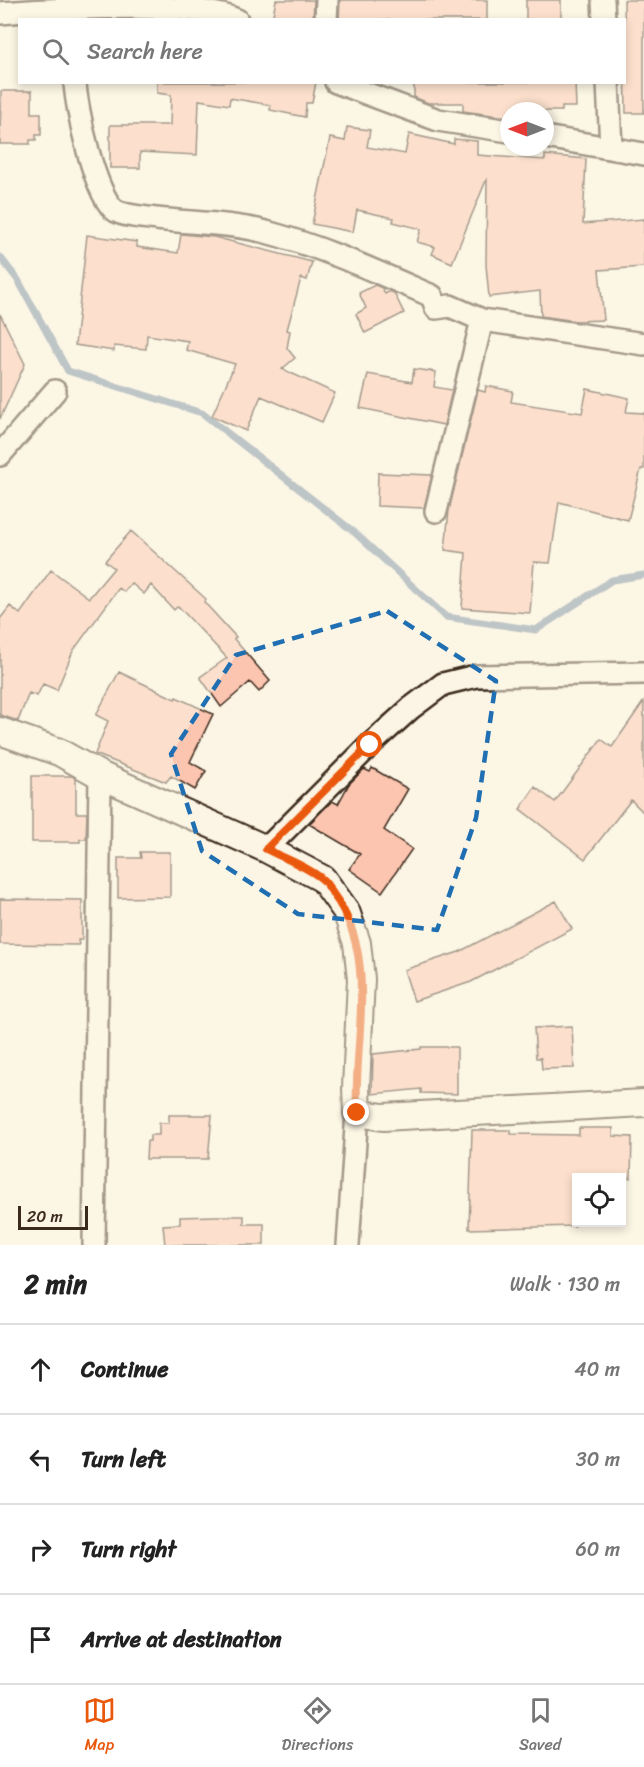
<!DOCTYPE html>
<meta charset="utf-8">
<style>
body{margin:0;font-family:Sriracha,sans-serif;background:#f2f2f2;color:#222}
.controls{position:absolute;right:18px;bottom:18px;display:grid;overflow:hidden;border-radius:0px;box-shadow:0 3px 9px #0003}
.controls button{width:54px;height:54px;display:grid;place-items:center;padding:0;border:0;border-bottom:2px solid #e0e0e0;background:#fff;color:#222;font:30px sans-serif}
.compass{position:absolute;left:500px;top:102px;width:54px;height:54px;border-radius:50%;background:#fff;box-shadow:0 3px 9px #0003;rotate:270deg}
.scale{position:absolute;left:18px;bottom:15px;width:70px;box-sizing:border-box;padding-left:6px;border:3px solid #3b2a1e;border-top:0;font-size:16px;line-height:21px;white-space:nowrap;color:#3b2a1e;-webkit-text-stroke:4px #fcf5e5;paint-order:stroke}
.stop{position:absolute;width:18px;height:18px;margin:-14px;border:4px solid #ea580c;border-radius:50%;background:#fff}
.stop.end{background:#ea580c;border-color:#fff;box-shadow:0 2px 6px #0008}
.list{margin:0;padding:0;list-style:none}
h2{display:flex;justify-content:space-between;align-items:center;height:78px;margin:0;padding:0 24px;font-size:26px}
h2 small{font-size:20px;font-weight:400;color:#767676}
.list li{display:grid;grid-template-columns:39px 1fr auto;gap:18px;align-items:center;box-sizing:border-box;height:90px;padding:0 24px;border-top:2px solid #e0e0e0}
.list b{display:block;font-size:22px;white-space:nowrap}
.list em{font-size:20px;font-style:normal;color:#767676}
.icon{flex:none;width:33px;height:33px;fill:none;stroke:currentColor;stroke-width:2;stroke-linecap:round;stroke-linejoin:round}
.map{position:relative;flex:none;width:644px;height:1245px;overflow:hidden}
.search{position:absolute;background:#fff;box-shadow:0 3px 9px #0003;left:18px;right:18px;top:18px;height:66px;display:flex;align-items:center;gap:15px;box-sizing:border-box;padding:0 21px;border-radius:0px;color:#767676;font-size:22px}
.sheet{height:438px;background:#fff}
nav{display:flex;justify-content:space-around;align-items:center;box-sizing:border-box;height:84px;border-top:2px solid #e0e0e0;background:#fff;font-size:16px;color:#767676}
nav a{display:grid;justify-items:center;gap:3px}
nav .on{color:#ea580c}
.map>svg:first-child{display:block}
.lines{fill:none;stroke-linecap:round;stroke-linejoin:round}
.stream{stroke:#738a9f;stroke-width:7}
.building{fill:#fcc5b0;stroke:#3b2a1e;stroke-width:1.5}
.minor-casing{stroke:#3b2a1e;stroke-width:26}
.tertiary-casing{stroke:#3b2a1e;stroke-width:30}
.minor{stroke:#fcf5e5;stroke-width:21}
.tertiary{stroke:#fcf5e5;stroke-width:26}
.route{stroke:#ea580c;stroke-width:8}
.marked{fill:none;stroke:#1f6fb2;stroke-width:4.5;stroke-dasharray:12 8;stroke-linejoin:round}
</style>
<div class="map">
<svg width="644" height="1245" viewBox="0 0 644 1245">
<rect width="100%" height="100%" fill="#fcf5e5"/>
<filter id="ink" filterUnits="userSpaceOnUse"><feTurbulence type="fractalNoise" baseFrequency=".0167" numOctaves="2"/><feDisplacementMap in="SourceGraphic" scale="12" xChannelSelector="R" yChannelSelector="G"/><feConvolveMatrix kernelMatrix="1 2 1 2 8 2 1 2 1" color-interpolation-filters="sRGB"/></filter>
<g filter="url(#ink)">
<g class="lines">
<path class="stream" d="M 0,257 L 18,280 L 68,371 L 202,413 L 354,532 L 446,617 L 536,630 L 612,580 L 644,575"/>
</g>
<path class="building" d="M 276,0 L 314,0 L 313,20 L 272,20 Z
M 340,0 L 487,0 L 487,20 L 339,20 Z
M 526,0 L 561,0 L 561,20 L 526,20 Z
M 624,0 L 644,0 L 644,113 L 626,113 Z
M 157,82 L 316,82 L 312,103 L 306,103 L 305,117 L 270,110 L 271,105 L 230,98 L 229,105 L 199,100 L 197,155 L 140,152 L 140,168 L 110,168 L 110,125 L 170,125 L 171,95 L 157,93 Z
M 414,82 L 575,82 L 576,107 L 562,107 L 562,111 L 509,111 L 509,117 L 492,115 L 463,111 L 463,103 L 428,103 L 414,97 Z
M 1,91 L 32,91 L 32,113 L 41,113 L 41,135 L 36,135 L 36,140 L 30,140 L 30,144 L 0,144 Z
M 347,127 L 370,130 L 367,147 L 405,154 L 409,134 L 454,144 L 454,139 L 477,141 L 477,155 L 545,160 L 545,155 L 586,159 L 583,224 L 644,219 L 644,267 L 599,270 L 604,320 L 576,321 L 541,316 L 540,291 L 489,297 L 486,265 L 487,178 L 452,263 L 432,254 L 435,247 L 417,242 L 421,229 L 393,222 L 394,218 L 357,210 L 353,232 L 312,224 L 330,138 L 345,141 Z
M 181,234 L 214,237 L 312,262 L 307,280 L 301,278 L 287,330 L 290,331 L 287,348 L 295,358 L 282,369 L 335,393 L 322,422 L 261,396 L 246,431 L 212,416 L 235,364 L 186,350 L 188,341 L 147,335 L 146,349 L 114,346 L 114,351 L 75,345 L 87,235 L 137,242 L 137,247 L 178,253 Z
M 375,285 L 382,288 L 385,294 L 390,291 L 394,293 L 404,313 L 365,333 L 356,314 L 366,308 L 359,293 Z
M 0,314 L 25,364 L 0,419 Z
M 414,369 L 436,372 L 434,387 L 452,390 L 444,425 L 360,408 L 368,374 L 412,382 Z
M 486,386 L 513,391 L 511,402 L 582,413 L 587,389 L 629,398 L 626,412 L 644,413 L 644,469 L 641,469 L 628,520 L 559,502 L 550,563 L 534,562 L 530,613 L 462,608 L 466,553 L 445,550 L 449,510 L 478,390 L 485,392 Z
M 378,473 L 432,475 L 424,508 L 377,506 Z
M 131,531 L 206,599 L 204,602 L 236,637 L 234,639 L 270,681 L 259,692 L 250,682 L 221,707 L 200,677 L 227,658 L 178,606 L 174,610 L 151,585 L 144,594 L 131,583 L 124,592 L 119,588 L 73,651 L 57,690 L 43,684 L 37,696 L 29,693 L 18,721 L 0,715 L 0,619 L 10,606 L 20,614 L 51,570 L 89,598 L 114,568 L 105,561 Z
M 119,672 L 175,699 L 176,697 L 213,714 L 190,762 L 206,771 L 195,790 L 171,776 L 166,782 L 95,754 L 108,721 L 96,715 Z
M 644,701 L 644,813 L 631,800 L 585,859 L 520,809 L 535,787 L 555,802 L 601,739 L 612,747 Z
M 372,768 L 408,789 L 384,830 L 412,849 L 382,892 L 349,869 L 360,854 L 309,824 L 332,801 L 338,804 L 349,784 L 364,769 L 370,772 Z
M 32,776 L 72,776 L 76,779 L 76,813 L 87,813 L 86,839 L 80,839 L 80,842 L 32,842 Z
M 140,852 L 170,852 L 170,897 L 118,898 L 118,858 L 141,858 Z
M 0,899 L 82,900 L 82,940 L 78,940 L 79,945 L 0,944 Z
M 556,901 L 572,929 L 471,982 L 414,1001 L 404,970 L 459,952 Z
M 572,1026 L 574,1068 L 542,1069 L 541,1058 L 536,1058 L 534,1028 Z
M 421,1047 L 457,1047 L 457,1094 L 421,1093 L 421,1089 L 372,1094 L 373,1054 L 421,1049 Z
M 169,1115 L 212,1115 L 208,1159 L 146,1159 L 147,1141 L 150,1141 L 150,1135 L 159,1135 L 159,1123 L 169,1123 Z
M 579,1128 L 613,1128 L 613,1136 L 632,1137 L 631,1178 L 574,1178 L 575,1226 L 469,1229 L 472,1130 L 511,1130 L 511,1134 L 579,1135 Z
M 216,1216 L 244,1216 L 244,1224 L 264,1224 L 264,1245 L 165,1245 L 163,1225 L 180,1224 L 180,1217 Z"/>
<g class="lines">
<g class="minor-casing">
<path id="minor" d="M 603,0 L 604,20
M 0,13 C 55,9 194,0 237,20
M 326,20 L 327,0
M 75,82 C 76,107 95,198 116,211 C 127,217 145,217 157,219 C 192,223 231,223 266,232 C 323,247 377,272 432,296 L 436,308 L 450,306 L 482,320 L 644,344
M 336,82 L 438,120 L 509,131
M 608,82 L 611,148
M 545,137 L 644,154
M 0,455 L 55,391
M 436,511 L 482,320
M 266,849 L 370,745 L 411,708 L 443,684 L 476,676 L 644,673
M 94,1245 L 100,775
M 348,1245 L 357,1113"/>
</g>
<g class="tertiary-casing">
<path id="tertiary" d="M 0,731 L 59,752 L 100,775 L 266,849 L 323,879 L 346,911 L 357,943 L 361,979 L 356,1088 L 357,1113 L 383,1117 L 644,1103"/>
</g>
<use href="#minor" class="minor"/>
<use href="#tertiary" class="tertiary"/>
</g>
</g>
<g class="lines" filter="url(#ink)">
<path class="route" d="M 357,1113 C 353,1041 380,956 333,894 C 330,889 327,883 322,879 C 307,866 283,858 266,849 L 370,745"/>
</g>
<path d="M0 0H644V1245H0ZM 387,611 L 496,681 L 476,818 L 437,930 L 298,914 L 202,851 L 171,754 L 236,655 Z" fill="#fcf5e5" fill-opacity=".55" fill-rule="evenodd"/>
<path class="marked" d="M 387,611 L 496,681 L 476,818 L 437,930 L 298,914 L 202,851 L 171,754 L 236,655 Z"/>
</svg>
<div class="controls">
<button><svg class="icon" aria-label="locate" viewBox="0 0 24 24"><circle cx="12" cy="12" r="6"/><path d="M12 2v4M12 18v4M2 12h4M18 12h4"/></svg></button>
</div>
<svg class="compass" viewBox="-18 -18 36 36"><path d="M0-13l5 13h-10z" fill="#e53935"/><path d="M0 13l5-13h-10z" fill="#767676"/></svg>
<div class="scale">20 m</div>
<div class="stop" style="left:370px;top:745px"></div>
<div class="stop end" style="left:357px;top:1113px"></div>
<div class="search"><svg class="icon" aria-label="search" viewBox="0 0 24 24"><circle cx="10" cy="10" r="6"/><path d="M15 15l6 6"/></svg>Search here</div>
</div>
<section class="sheet">
<h2>2 min<small>Walk · 130 m</small></h2>
<ul class="list">
<li><svg class="icon" aria-label="ahead" viewBox="0 0 24 24"><path d="M12 20V5M6 11l6-6 6 6"/></svg><div><b>Continue</b></div><em>40 m</em></li>
<li><svg class="icon" aria-label="left" viewBox="0 0 24 24"><path d="M17 20v-9H6M10 6l-5 5 5 5"/></svg><div><b>Turn left</b></div><em>30 m</em></li>
<li><svg class="icon" aria-label="right" viewBox="0 0 24 24"><path d="M7 20v-9h11M14 6l5 5-5 5"/></svg><div><b>Turn right</b></div><em>60 m</em></li>
<li><svg class="icon" aria-label="arrive" viewBox="0 0 24 24"><path d="M6 21V4h12l-3 4 3 4H6"/></svg><div><b>Arrive at destination</b></div></li>
</ul>
</section>
<nav>
<a class="on"><svg class="icon" aria-label="map" viewBox="0 0 24 24"><path d="M3 6l6-2 6 2 6-2v14l-6 2-6-2-6 2zM9 4v14M15 6v14"/></svg>Map</a>
<a><svg class="icon" aria-label="directions" viewBox="0 0 24 24"><path d="M12 3l9 9-9 9-9-9zM9 14v-3h6M13 9l2 2-2 2"/></svg>Directions</a>
<a><svg class="icon" aria-label="saved" viewBox="0 0 24 24"><path d="M7 4h10v16l-5-4-5 4z"/></svg>Saved</a>
</nav>
